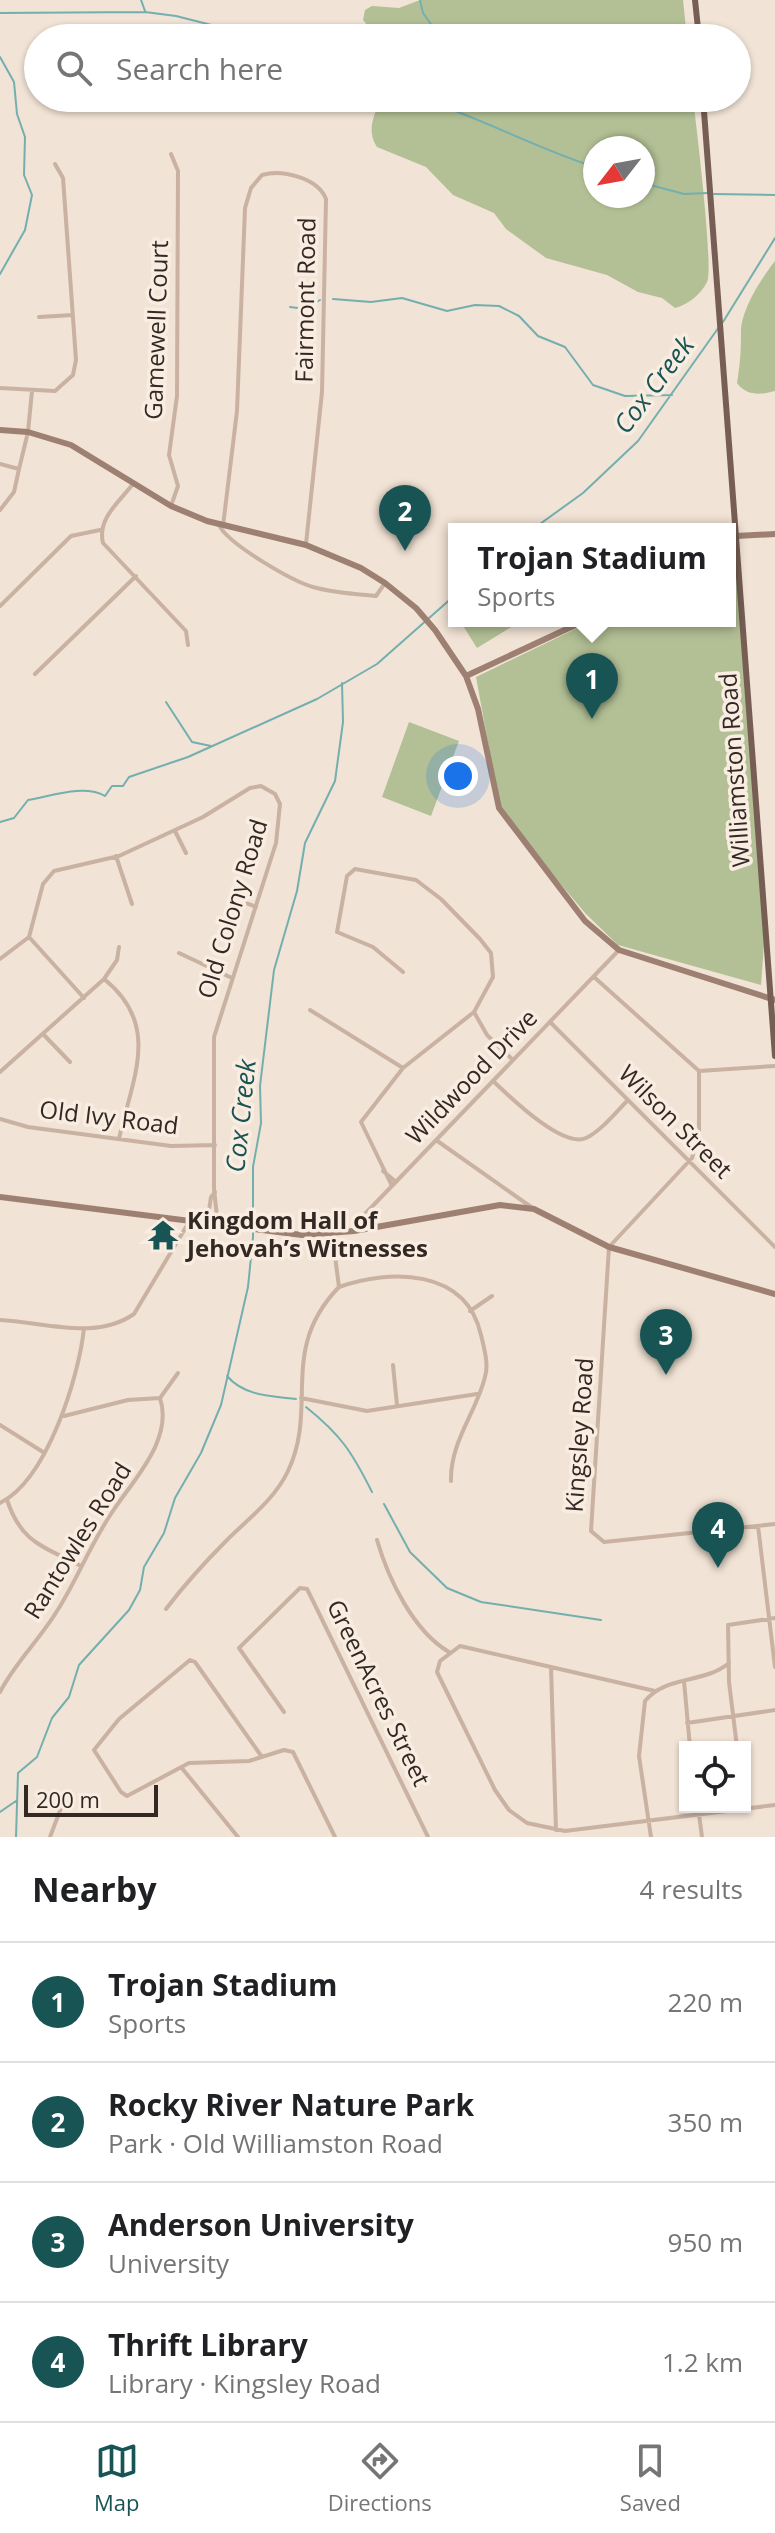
<!DOCTYPE html>
<meta charset="utf-8">
<style>
body{margin:0;font-family:"Open Sans",sans-serif;background:#f2f2f2;color:#202124}
.controls{position:absolute;right:24px;bottom:24px;display:grid;overflow:hidden;border-radius:0px;box-shadow:0 2px 6px #0004}
.controls button{width:72px;height:72px;display:grid;place-items:center;padding:0;border:0;border-bottom:2px solid #e0e0e0;background:#fff;color:#202124;font:40px sans-serif}
.compass{position:absolute;left:583px;top:136px;width:72px;height:72px;border-radius:50%;background:#fff;box-shadow:0 2px 6px #0004;rotate:239deg}
.scale{position:absolute;left:24px;bottom:20px;width:134px;box-sizing:border-box;padding-left:8px;border:4px solid #332824;border-top:0;font-size:22px;line-height:28px;white-space:nowrap;color:#332824;-webkit-text-stroke:6px #f9ede1;paint-order:stroke}
.you{position:absolute;left:458px;top:776px;width:28px;height:28px;margin:-20px;border:6px solid #fff;border-radius:50%;background:#1a73e8;box-shadow:0 0 0 12px #1a73e833}
.badge{display:grid;place-items:center;width:52px;height:52px;border-radius:50%;background:#195455;color:#fff;font-size:26px;font-weight:700}
.pin{position:absolute;translate:-50% -66px;filter:drop-shadow(0 2px 4px #0008)}
.pin::after{content:'';position:absolute;top:42px;width:28px;height:24px;background:inherit;clip-path:polygon(0 0,100% 0,50% 100%)}
.popup{position:absolute;left:448px;top:523px;width:288px;height:104px;box-sizing:border-box;display:grid;place-content:center;border-radius:0px;background:#fff;filter:drop-shadow(0 2px 6px #0005);font-size:26px;white-space:nowrap;color:#757577}
.popup b{font-size:30px;color:#202124}
.popup::after{content:'';position:absolute;left:50%;top:100%;margin-left:-16px;border:16px solid transparent;border-top-color:#fff}
.list{margin:0;padding:0;list-style:none}
h2{display:flex;justify-content:space-between;align-items:center;height:104px;margin:0;padding:0 32px;font-size:34px}
h2 small{font-size:26px;font-weight:400;color:#757577}
.list li{display:grid;grid-template-columns:52px 1fr auto;gap:24px;align-items:center;box-sizing:border-box;height:120px;padding:0 32px;border-top:2px solid #e0e0e0}
.list b{display:block;font-size:30px;white-space:nowrap}
.list p{margin:0;font-size:26px;white-space:nowrap;color:#757577}
.list em{font-size:26px;font-style:normal;color:#757577}
.icon{flex:none;width:44px;height:44px;fill:none;stroke:currentColor;stroke-width:2;stroke-linecap:round;stroke-linejoin:round}
.map{position:relative;flex:none;width:775px;height:1837px;overflow:hidden}
.search{position:absolute;background:#fff;box-shadow:0 2px 6px #0004;left:24px;right:24px;top:24px;height:88px;display:flex;align-items:center;gap:20px;box-sizing:border-box;padding:0 28px;border-radius:44px;color:#757577;font-size:30px}
.sheet{height:584px;background:#fff}
nav{display:flex;justify-content:space-around;align-items:center;box-sizing:border-box;height:112px;border-top:2px solid #e0e0e0;background:#fff;font-size:22px;color:#757577}
nav a{display:grid;justify-items:center;gap:4px}
nav .on{color:#195455}
.map>svg:first-child{display:block}
.green{fill:#b3c095;fill-rule:evenodd}
.lines{fill:none;stroke-linecap:round;stroke-linejoin:round}
.stream{stroke:#73afaf;stroke-width:2}
.street{stroke:#c9b2a1;stroke-width:4}
.secondary{stroke:#9d8072;stroke-width:6}
.primary{stroke:#765e54;stroke-width:6}
.labels{text-anchor:middle;stroke-width:7;stroke-linejoin:round;paint-order:stroke}
.street-label{font-size:24px;fill:#332824;stroke:#f9ede1}
.poi-label{font-size:24px;font-weight:bold;fill:#332824;stroke:#f9ede1;text-anchor:start}
.water-label{font-size:26px;font-style:italic;fill:#195455;stroke:#f9ede1}
</style>
<div class="map">
<svg width="775" height="1837" viewBox="0 0 775 1837">
<rect width="100%" height="100%" fill="#f1e3d5"/>
<path class="green" d="M 420,0 L 683,0 L 687,38 L 378,38 L 363,20 L 365,10 L 372,6 L 399,8 Z
M 382,98 L 693,98 C 696,123 714,269 707,282 C 701,294 688,305 675,308 L 662,298 L 638,292 L 607,275 L 546,258 L 506,229 L 494,213 L 453,195 L 426,167 L 377,147 C 366,131 374,114 382,98 ZM 595,148 L 643,148 L 643,196 L 595,196 Z
M 775,261 L 775,391 C 761,395 746,396 737,383 C 740,365 741,352 741,334 C 740,311 761,279 775,261 Z
M 736,536 L 765,931 L 761,985 L 618,945 L 586,914 L 520,836 L 499,803 L 476,677 L 592,621 L 730,621 L 730,541 Z
M 460,621 L 521,621 L 477,648 Z
M 409,722 L 459,741 L 431,816 L 382,797 Z"/>
<g class="lines">
<path class="stream" d="M 141,0 L 145,11
M 420,0 L 423,13 L 441,38
M 0,13 L 145,12 L 176,16 L 263,38
M 0,57 L 14,82 L 17,114 L 25,137 L 24,175 L 32,195 L 25,230 L 0,274
M 419,98 C 480,117 535,148 595,167
M 451,98 L 458,110
M 643,183 L 684,194 L 708,193
M 714,194 L 775,195
M 333,299 L 371,302 L 402,298 L 447,311 L 475,305 L 499,306 L 519,316 L 538,336 L 565,347 L 593,385 L 625,396 L 672,395
M 290,307 L 305,309 L 320,300
M 723,322 L 775,238
M 533,529 L 583,493 L 638,441 L 719,327
M 166,702 L 192,742 L 211,746
M 0,822 L 14,818 L 28,800 C 52,796 84,784 105,796 L 112,786 L 123,786 L 129,777 L 188,757 L 317,699 L 377,664 L 454,596
M 227,1376 C 244,1396 271,1396 296,1399
M 306,1407 C 341,1435 352,1452 372,1492
M 384,1504 L 410,1552 L 447,1588 L 481,1602 L 601,1620
M 0,1812 L 16,1801
M 16,1837 L 18,1773 L 37,1757 L 52,1718 L 69,1697 L 79,1665 L 129,1610 L 140,1590 L 144,1567 L 164,1533 L 175,1498 L 201,1453 L 221,1405 L 248,1287 L 253,1237 L 253,1167 L 261,1123 L 260,1086 L 274,970 L 297,891 L 305,843 L 335,781 L 343,722 L 342,683"/>
<path class="street" d="M 39,317 L 73,315
M 0,388 L 55,391 L 73,375 L 76,360 L 63,178 L 55,164
M 0,464 L 19,469 L 14,492 L 0,510
M 19,469 L 28,432 L 32,391
M 133,484 C 119,502 97,519 103,543 L 186,631 L 188,645
M 171,506 L 178,486 L 169,455 L 177,396 L 178,171 L 171,154
M 219,525 C 228,544 292,581 313,587 C 334,593 355,594 376,596 L 385,583
M 223,526 L 237,411 L 245,208 L 251,188 L 262,175 C 282,169 318,178 326,199 L 322,392 L 306,544
M 0,606 L 71,536 L 100,530
M 35,674 L 136,576
M 175,831 L 186,853
M 116,856 L 132,904
M 233,898 L 256,907
M 179,953 L 232,978
M 0,959 L 29,937
M 403,972 L 373,947 L 337,932 L 347,876 L 355,869 L 416,880 L 441,899 L 480,939 L 491,953 L 493,977 L 474,1012 L 487,1035 L 513,1060
M 594,977 L 699,1071
M 104,979 C 162,1025 132,1079 119,1139
M 84,998 L 29,937 L 43,884 L 54,871 L 119,856 L 203,817 L 250,788 L 261,786 L 275,794 L 280,804 L 276,843 L 214,1037 L 214,1189 L 218,1226
M 310,1010 L 403,1068
M 551,1023 L 775,1247
M 43,1034 L 70,1062
M 699,1071 L 699,1132 L 692,1158 L 609,1247 L 591,1531 L 604,1542 L 775,1524
M 699,1071 L 775,1066
M 0,1072 L 104,979 L 117,960 L 119,947
M 493,1081 C 510,1097 563,1149 586,1138 C 601,1131 616,1112 628,1100
M 0,1119 L 28,1127 L 171,1146 L 215,1145
M 436,1140 L 534,1209
M 383,1171 L 396,1182
M 392,1186 L 361,1122 L 403,1068 L 474,1012
M 207,1224 L 211,1197 L 215,1192
M 354,1231 L 363,1216 L 619,950
M 339,1287 C 390,1269 466,1268 481,1335 C 484,1348 489,1364 485,1377 C 476,1413 450,1442 451,1481
M 470,1311 L 492,1296
M 0,1320 C 44,1322 95,1341 134,1314 L 189,1222
M 393,1365 L 397,1405
M 301,1398 L 367,1411 L 477,1394
M 64,1416 L 128,1400 L 160,1398 L 178,1373
M 0,1425 L 43,1452
M 7,1500 C 22,1544 43,1546 81,1566
M 0,1503 C 47,1480 79,1377 84,1328
M 758,1526 L 775,1667
M 377,1540 C 388,1578 413,1631 449,1652
M 166,1609 C 185,1584 205,1562 227,1540 C 248,1519 275,1499 288,1471 C 319,1406 278,1350 339,1287 L 332,1233
M 551,1667 L 556,1830
M 684,1681 L 690,1747
M 655,1691 L 460,1646 L 440,1661 L 437,1672 L 495,1790 L 509,1810 L 527,1823 L 565,1831 L 775,1805
M 0,1692 C 15,1663 40,1639 57,1611 C 77,1580 90,1545 111,1514 C 131,1482 174,1441 160,1398
M 284,1712 L 239,1648 L 300,1588 L 307,1589 L 313,1601 L 428,1837
M 687,1723 L 775,1710
M 737,1747 L 729,1682 L 728,1625 L 775,1618
M 262,1757 L 195,1662 L 190,1660 L 119,1719 L 94,1750 L 121,1792 L 127,1796 L 189,1763 L 249,1761 L 284,1750 L 293,1752 L 335,1837
M 181,1767 L 238,1837
M 698,1807 L 702,1837
M 50,1837 L 64,1800
M 651,1837 L 639,1756 L 645,1701 C 666,1675 704,1684 729,1663"/>
<path class="secondary" d="M 0,430 L 28,432 L 71,445 L 171,506 L 207,521 L 306,545 L 361,568 L 385,583 L 416,608 L 435,630 L 466,676 L 478,709 L 499,808 L 585,921 L 619,950 L 775,1000
M 730,541 L 736,536 L 775,534
M 466,676 L 584,621
M 0,1197 L 302,1235 L 354,1231 L 500,1205 L 534,1209 L 609,1247 L 775,1294"/>
<path class="primary" d="M 695,0 L 699,38
M 703,98 L 775,1056"/>
</g>
<defs>
<g id="temple-bare" transform="scale(2.4)"><path d="M0-6L5-2H3V0L6.5 2.5H4V6H1.5V3h-3V6H-4V2.5H-6.5L-3 0V-2H-5Z" fill="#195455" stroke="#f9ede1" stroke-width="2.5" paint-order="stroke"/></g>
</defs>
<g fill-rule="evenodd">
<use href="#temple-bare" x="163" y="1235"/>
</g>
<g class="labels">
<g class="street-label">
<text transform="translate(306 300) rotate(-89)" y="8">Fairmont Road</text>
<text transform="translate(157 330) rotate(-88)" y="8">Gamewell Court</text>
<text transform="translate(735 770) rotate(-94)" y="8">Williamston Road</text>
<text transform="translate(233 909) rotate(-73)" y="8">Old Colony Road</text>
<text transform="translate(472 1077) rotate(-46)" y="8">Wildwood Drive</text>
<text transform="translate(109 1118) rotate(7)" y="8">Old Ivy Road</text>
<text transform="translate(675 1122) rotate(45)" y="8">Wilson Street</text>
<text transform="translate(580 1435) rotate(-86)" y="8">Kingsley Road</text>
<text transform="translate(78 1541) rotate(-58)" y="8">Rantowles Road</text>
<text transform="translate(378 1693) rotate(64)" y="8">GreenAcres Street</text>
</g>
<g class="poi-label">
<text x="187" y="1229">Kingdom Hall of<tspan x="187" dy="28">Jehovah’s Witnesses</tspan></text>
</g>
<g class="water-label">
<text transform="translate(654 385) rotate(-53)" y="9">Cox Creek</text>
<text transform="translate(241 1116) rotate(-84)" y="9">Cox Creek</text>
</g>
</g>
</svg>
<div class="controls">
<button><svg class="icon" aria-label="locate" viewBox="0 0 24 24"><circle cx="12" cy="12" r="6"/><path d="M12 2v4M12 18v4M2 12h4M18 12h4"/></svg></button>
</div>
<svg class="compass" viewBox="-18 -18 36 36"><path d="M0-13l5 13h-10z" fill="#e53935"/><path d="M0 13l5-13h-10z" fill="#757577"/></svg>
<div class="scale">200 m</div>
<div class="you"></div>
<div class="pin badge" style="left:592px;top:719px">1</div>
<div class="popup"><b>Trojan Stadium</b>Sports</div>
<div class="pin badge" style="left:405px;top:551px">2</div>
<div class="pin badge" style="left:666px;top:1375px">3</div>
<div class="pin badge" style="left:718px;top:1568px">4</div>
<div class="search"><svg class="icon" aria-label="search" viewBox="0 0 24 24"><circle cx="10" cy="10" r="6"/><path d="M15 15l6 6"/></svg>Search here</div>
</div>
<section class="sheet">
<h2>Nearby<small>4 results</small></h2>
<ul class="list">
<li><span class="badge">1</span><div><b>Trojan Stadium</b><p>Sports</p></div><em>220 m</em></li>
<li><span class="badge">2</span><div><b>Rocky River Nature Park</b><p>Park · Old Williamston Road</p></div><em>350 m</em></li>
<li><span class="badge">3</span><div><b>Anderson University</b><p>University</p></div><em>950 m</em></li>
<li><span class="badge">4</span><div><b>Thrift Library</b><p>Library · Kingsley Road</p></div><em>1.2 km</em></li>
</ul>
</section>
<nav>
<a class="on"><svg class="icon" aria-label="map" viewBox="0 0 24 24"><path d="M3 6l6-2 6 2 6-2v14l-6 2-6-2-6 2zM9 4v14M15 6v14"/></svg>Map</a>
<a><svg class="icon" aria-label="directions" viewBox="0 0 24 24"><path d="M12 3l9 9-9 9-9-9zM9 14v-3h6M13 9l2 2-2 2"/></svg>Directions</a>
<a><svg class="icon" aria-label="saved" viewBox="0 0 24 24"><path d="M7 4h10v16l-5-4-5 4z"/></svg>Saved</a>
</nav>
